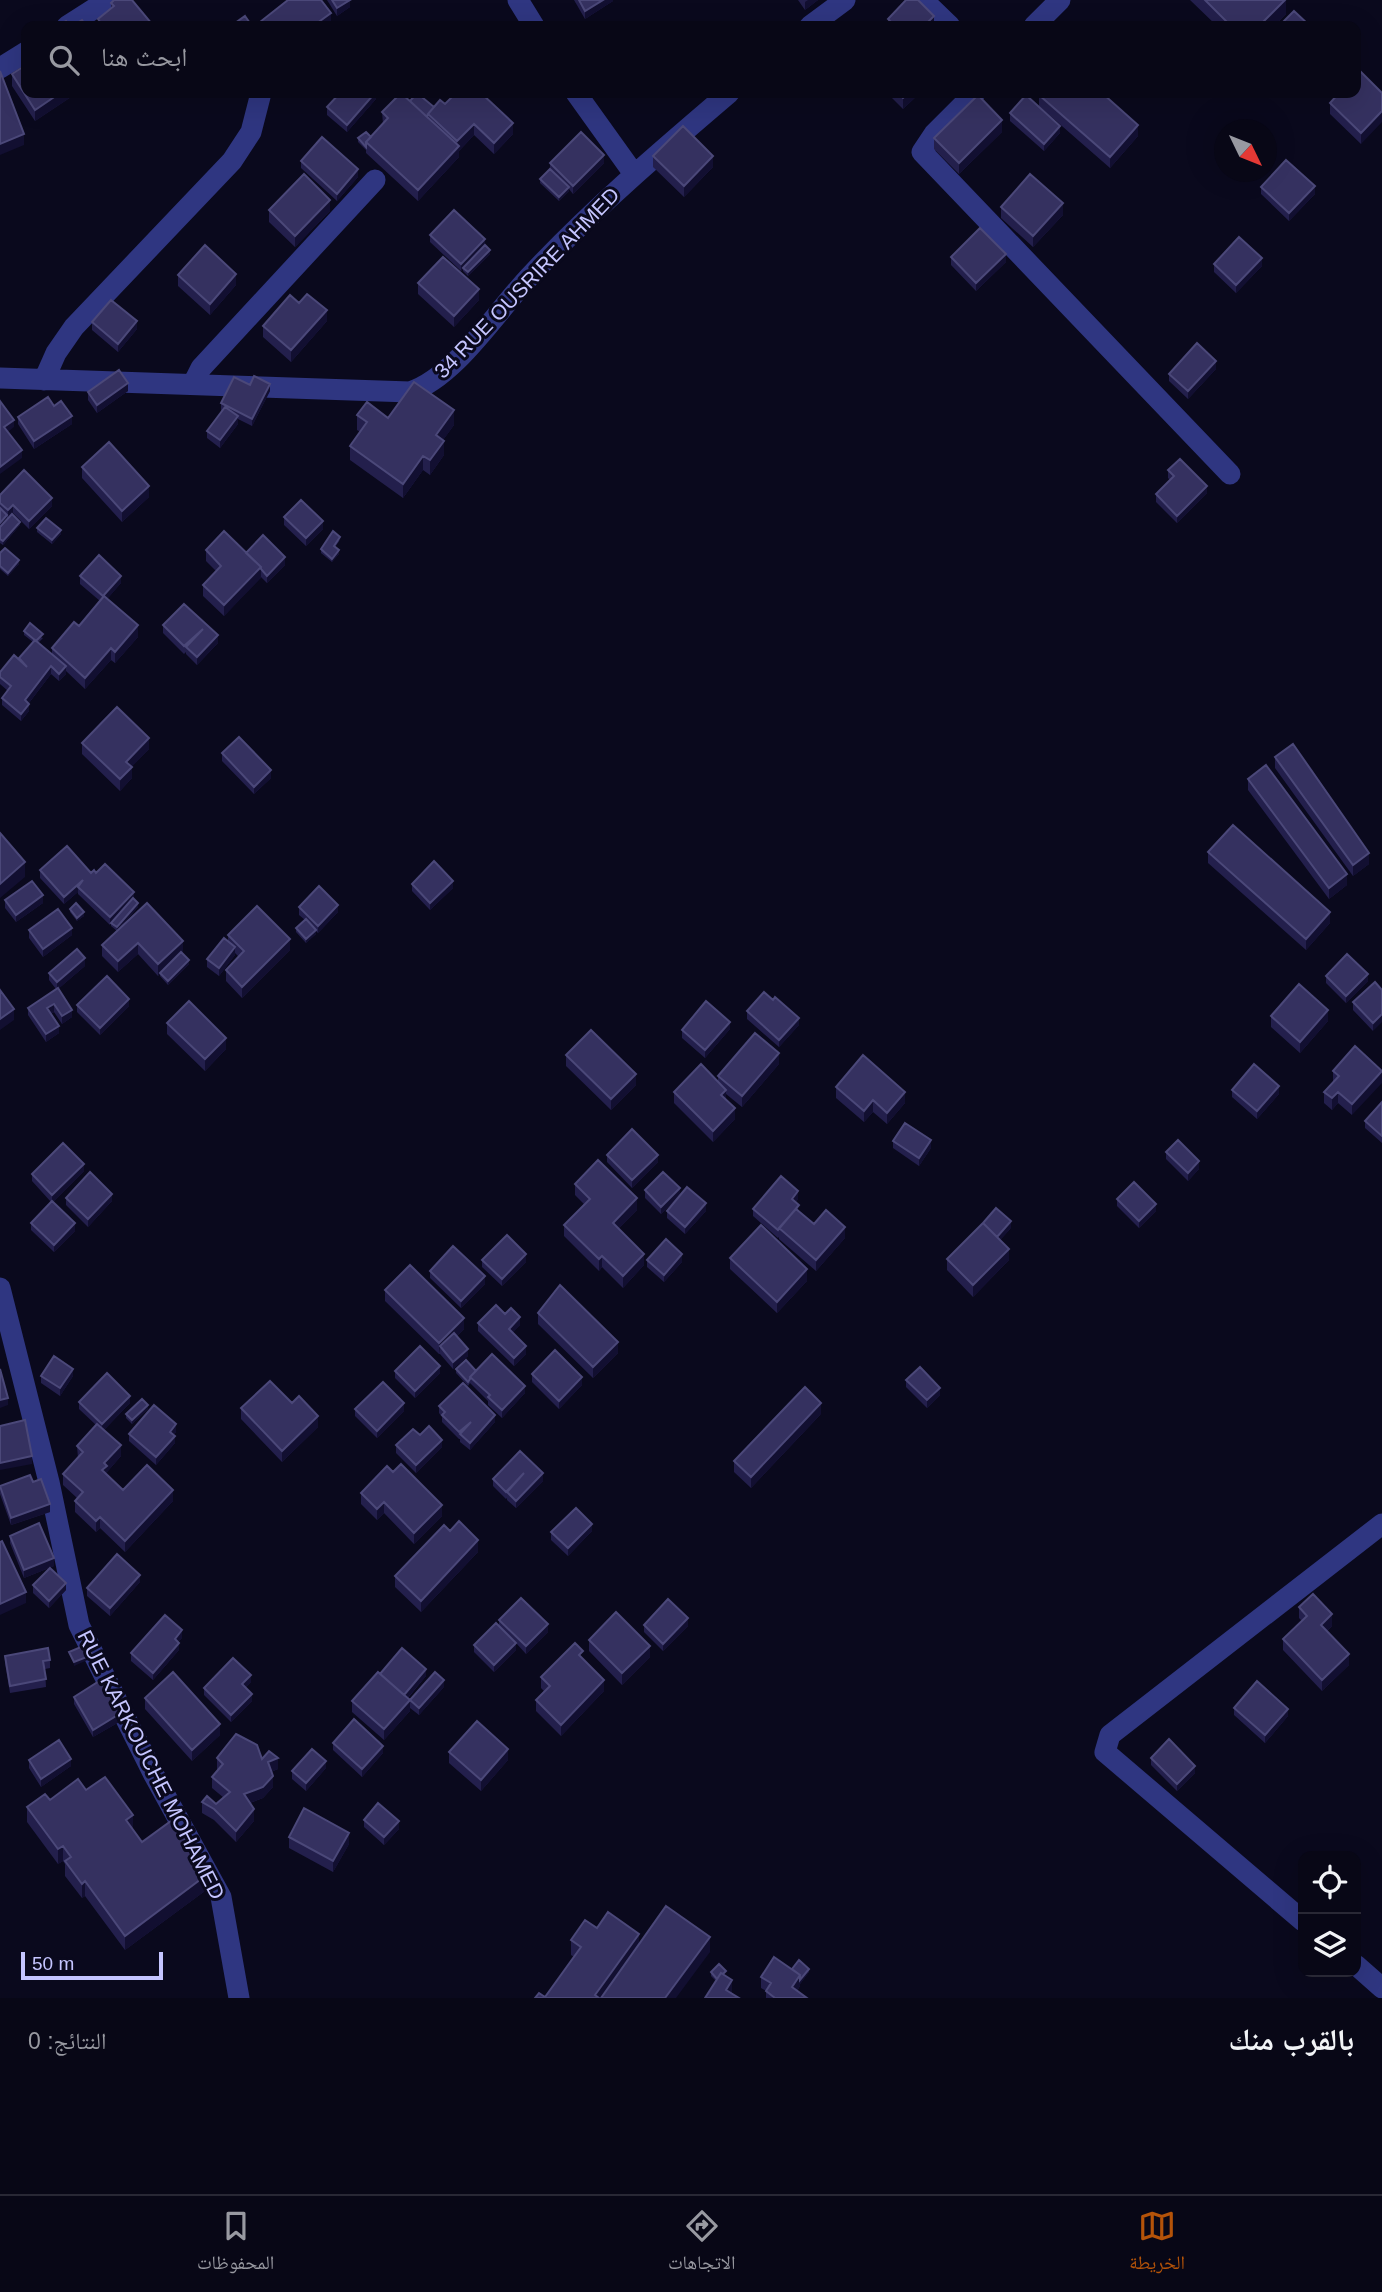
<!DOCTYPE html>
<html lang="ar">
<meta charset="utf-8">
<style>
body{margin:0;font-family:Arial,"Noto Naskh Arabic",sans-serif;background:#161523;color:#f1f3f6;direction:rtl}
.controls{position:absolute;right:21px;bottom:21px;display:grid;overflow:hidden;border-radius:14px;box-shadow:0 7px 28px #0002}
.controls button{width:63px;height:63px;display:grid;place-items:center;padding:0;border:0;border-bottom:2px solid #292835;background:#080716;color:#f1f3f6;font:35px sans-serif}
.compass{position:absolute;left:1214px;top:119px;width:63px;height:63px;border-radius:50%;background:#080716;box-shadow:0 7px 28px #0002;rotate:133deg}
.scale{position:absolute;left:21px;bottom:18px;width:142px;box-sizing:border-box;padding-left:7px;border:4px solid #c5c5ff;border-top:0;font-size:19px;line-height:24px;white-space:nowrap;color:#c5c5ff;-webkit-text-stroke:5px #0a091d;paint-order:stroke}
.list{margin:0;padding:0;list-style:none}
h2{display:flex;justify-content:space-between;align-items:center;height:91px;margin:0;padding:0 28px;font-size:30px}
h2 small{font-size:23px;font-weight:400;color:#9899a1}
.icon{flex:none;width:38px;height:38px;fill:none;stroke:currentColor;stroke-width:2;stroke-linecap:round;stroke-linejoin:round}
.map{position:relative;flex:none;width:1382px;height:1998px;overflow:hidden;direction:ltr}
.search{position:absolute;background:#080716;box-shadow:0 7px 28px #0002;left:21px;right:21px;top:21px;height:77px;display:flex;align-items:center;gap:18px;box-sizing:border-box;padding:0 24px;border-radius:14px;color:#9899a1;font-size:26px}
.sheet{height:196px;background:#080716}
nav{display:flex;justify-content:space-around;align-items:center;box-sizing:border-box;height:98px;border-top:2px solid #292835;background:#080716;font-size:19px;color:#9899a1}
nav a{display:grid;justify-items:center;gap:4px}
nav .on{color:#b45309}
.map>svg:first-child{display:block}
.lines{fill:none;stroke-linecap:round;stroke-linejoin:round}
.minor{stroke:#2f3681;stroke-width:21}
.wall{fill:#231f4c}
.shaded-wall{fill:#120f31}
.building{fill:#353160;stroke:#4b4879;stroke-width:2}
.labels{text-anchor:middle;stroke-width:6;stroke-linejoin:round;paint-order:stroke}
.street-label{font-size:21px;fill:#c5c5ff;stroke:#0a091d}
</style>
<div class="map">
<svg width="1382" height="1998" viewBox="0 0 1382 1998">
<rect width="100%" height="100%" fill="#0a091d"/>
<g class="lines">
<path class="minor" d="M 518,0 L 534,26
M 923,0 L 950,26
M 67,26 L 108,0
M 810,26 L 845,0
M 1034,26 L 1060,0
M 0,68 L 26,52
M 576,93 L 634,174
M 975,93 L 934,134 L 922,152 L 1230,474
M 0,378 L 410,392 C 456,377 498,309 532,274 C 593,209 661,151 729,93
M 44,380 L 56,353 L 74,327 L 232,161 L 251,132 L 261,93
M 193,384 L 201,368 L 375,180
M 0,1288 L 49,1482 L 79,1625 L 154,1775 L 221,1897 L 239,1998
M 1303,1921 L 1105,1752 L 1110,1735 L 1382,1524
M 1356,1965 L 1382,1988"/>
</g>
<path class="wall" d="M 327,0 L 350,0 L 350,7 L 337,16 Z
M 574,0 L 613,0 L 613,1 L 585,19 Z
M 798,0 L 818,0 L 805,10 Z
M 1190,0 L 1286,0 L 1286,14 L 1274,26 L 1217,26 Z
M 111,3 L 152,26 L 98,26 L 98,19 L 111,8 Z
M 888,19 L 934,23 L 931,26 L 888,26 Z
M 12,74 L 77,93 L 35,121 L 12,86 Z
M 376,93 L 376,99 L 347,132 L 327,115 L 327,107 Z
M 491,93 L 487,98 L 513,134 L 494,154 L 474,135 L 459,151 L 459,157 L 418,201 L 366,153 L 366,150 L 358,142 L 358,138 L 371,137 L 383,124 L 382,112 L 410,101 L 434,107 Z
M 887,93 L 920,93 L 903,109 Z
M 1382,93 L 1361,144 L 1330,114 L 1330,103 Z
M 1039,95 L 1138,136 L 1110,168 L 1039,106 Z
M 1010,113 L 1060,133 L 1044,151 L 1010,121 Z
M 1002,132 L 959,174 L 934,149 L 934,138 Z
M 653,156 L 713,167 L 684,197 L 653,167 Z
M 301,161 L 358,177 L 337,201 L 301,168 Z
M 550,163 L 604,163 L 573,194 L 569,189 L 569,191 L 559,201 L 540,183 L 540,179 L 550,170 Z
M 1261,187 L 1315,194 L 1289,221 L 1261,194 Z
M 1001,207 L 1063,215 L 1033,247 L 1001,218 Z
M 269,210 L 330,211 L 295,247 L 269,222 Z
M 430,235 L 485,245 L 490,254 L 468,276 L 463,271 L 463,269 L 461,271 L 430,242 Z
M 951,257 L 1006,262 L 976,291 L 951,265 Z
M 1214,264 L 1262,266 L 1236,293 L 1214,272 Z
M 178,275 L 236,285 L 210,315 L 178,286 Z
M 418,283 L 479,300 L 454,327 L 418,294 Z
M 299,303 L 327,321 L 291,362 L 263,337 L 263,326 Z
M 92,322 L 137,329 L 118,352 L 92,330 Z
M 1216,369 L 1188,399 L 1169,381 L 1169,374 Z
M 250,385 L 270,391 L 252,426 L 238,419 L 238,424 L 220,448 L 207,438 L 207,431 L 222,411 L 221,411 L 221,403 Z
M 128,391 L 97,413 L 88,400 L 88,392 Z
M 54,406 L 72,424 L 34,449 L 18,424 L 18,417 Z
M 357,415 L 388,418 L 454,425 L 443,440 L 444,455 L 430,475 L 423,470 L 403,498 L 350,460 L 350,446 L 360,432 L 357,430 Z
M 82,467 L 149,497 L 122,522 L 82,478 Z
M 1168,470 L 1207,493 L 1177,523 L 1156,502 L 1156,494 L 1170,480 L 1168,478 Z
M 0,495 L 52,506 L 29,529 L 13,513 L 12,514 L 20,525 L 3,545 L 0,543 Z
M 284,517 L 323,529 L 306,546 L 284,525 Z
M 37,528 L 61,534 L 52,544 L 37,532 Z
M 340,540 L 335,547 L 339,554 L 332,562 L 321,553 L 321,549 Z
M 206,550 L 246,553 L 285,565 L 267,583 L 261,577 L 224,616 L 203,596 L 203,585 L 216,571 L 206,561 Z
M 0,553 L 19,564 L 8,576 L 0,569 Z
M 80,576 L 121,583 L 107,599 L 138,637 L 115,663 L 111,660 L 85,689 L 66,671 L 66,674 L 59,681 L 51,674 L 29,703 L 29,711 L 21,721 L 2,705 L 2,698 L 8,691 L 0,684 L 0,672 L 19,660 L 19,658 L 33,642 L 24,635 L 24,631 L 43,638 L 38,643 L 52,654 L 52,648 L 79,626 L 100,601 L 80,584 Z
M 163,625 L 218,643 L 197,665 L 186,654 L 186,652 L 184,654 L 163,633 Z
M 82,743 L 149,749 L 131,767 L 132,778 L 120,791 L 82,754 Z
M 222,753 L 271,778 L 254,794 L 222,761 Z
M 1275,757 L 1369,864 L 1353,876 L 1275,768 Z
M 1248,779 L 1347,885 L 1329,899 L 1248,790 Z
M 1208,852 L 1330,923 L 1306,950 L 1208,863 Z
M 40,870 L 91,873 L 134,899 L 138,907 L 117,931 L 111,926 L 111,923 L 110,925 L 78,894 L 78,892 L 64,904 L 40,878 Z
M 412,884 L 453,888 L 430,910 L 412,891 Z
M 5,900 L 43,903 L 16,922 L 5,908 Z
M 147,903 L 183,953 L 189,964 L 168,985 L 160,976 L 160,974 L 158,976 L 138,954 L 118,972 L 102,956 L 102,945 Z
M 299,907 L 338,912 L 318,933 L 316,931 L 316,934 L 306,943 L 296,932 L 296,928 L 305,920 L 299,915 Z
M 70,909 L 84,916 L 77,921 L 70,912 Z
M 29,930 L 72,935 L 43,957 L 29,938 Z
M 228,935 L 290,950 L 242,998 L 226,981 L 226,970 L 239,957 L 235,953 L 235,955 L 219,976 L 207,967 L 207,959 L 228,941 Z
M 85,966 L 58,989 L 72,1017 L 62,1024 L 54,1012 L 51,1014 L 59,1033 L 46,1042 L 28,1015 L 28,1008 L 56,989 L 49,980 L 49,973 Z
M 1326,976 L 1368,981 L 1346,1003 L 1326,983 Z
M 1375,982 L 1373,1031 L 1353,1010 L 1353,1002 Z
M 77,1005 L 129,1006 L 100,1035 L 77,1012 Z
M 747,1011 L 799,1025 L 779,1047 L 747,1019 Z
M 1271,1016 L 1328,1021 L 1300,1053 L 1271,1027 Z
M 167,1023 L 226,1049 L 205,1071 L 167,1034 Z
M 730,1029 L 705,1058 L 682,1038 L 682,1030 Z
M 1355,1046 L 1352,1115 L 1338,1103 L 1332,1110 L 1324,1103 L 1324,1092 L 1333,1082 L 1333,1071 Z
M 566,1055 L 636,1085 L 611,1110 L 566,1066 Z
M 779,1064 L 742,1107 L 726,1094 L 726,1100 L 735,1119 L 713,1142 L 674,1103 L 674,1092 L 718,1082 L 718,1076 Z
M 836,1087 L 905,1103 L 887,1124 L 873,1112 L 864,1122 L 836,1098 Z
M 1232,1090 L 1279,1094 L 1257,1119 L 1232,1097 Z
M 1382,1102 L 1382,1143 L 1365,1128 L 1365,1121 Z
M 893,1141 L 931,1148 L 919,1166 L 893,1148 Z
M 1166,1152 L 1199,1169 L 1188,1181 L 1166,1159 Z
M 607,1155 L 658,1162 L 632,1188 L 607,1162 Z
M 84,1171 L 53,1202 L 75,1231 L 54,1252 L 31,1230 L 31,1223 L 51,1202 L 32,1181 L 32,1174 Z
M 575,1184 L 637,1210 L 618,1229 L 644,1265 L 623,1288 L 602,1267 L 599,1271 L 564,1236 L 564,1225 L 584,1204 L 575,1195 Z
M 645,1190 L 680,1195 L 661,1214 L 645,1198 Z
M 66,1198 L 112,1201 L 88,1227 L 66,1205 Z
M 798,1199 L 796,1202 L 799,1212 L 814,1224 L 845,1238 L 816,1271 L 779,1239 L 779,1237 L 778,1238 L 753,1216 L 753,1209 Z
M 1117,1199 L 1156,1211 L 1139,1228 L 1117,1206 Z
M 667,1211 L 706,1211 L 685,1234 L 667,1218 Z
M 1011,1228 L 1000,1240 L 1009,1260 L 973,1297 L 947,1270 L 947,1259 Z
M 730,1258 L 807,1281 L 777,1313 L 730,1269 Z
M 482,1260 L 526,1262 L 502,1286 L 482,1267 Z
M 647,1260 L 682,1262 L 664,1282 L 647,1267 Z
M 430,1271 L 485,1284 L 461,1308 L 430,1278 Z
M 385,1290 L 464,1329 L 457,1336 L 468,1356 L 453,1369 L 440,1354 L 439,1354 L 385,1301 Z
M 538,1313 L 618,1353 L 593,1378 L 538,1324 Z
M 505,1314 L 520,1325 L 512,1333 L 526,1354 L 514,1366 L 478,1331 L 478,1323 Z
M 456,1369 L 476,1371 L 525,1393 L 502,1418 L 488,1405 L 488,1401 L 470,1383 L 468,1386 L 456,1373 Z
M 395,1371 L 440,1373 L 415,1398 L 395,1378 Z
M 532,1374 L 582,1385 L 559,1409 L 532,1382 Z
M 41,1376 L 73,1376 L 60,1396 L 41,1383 Z
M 906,1380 L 940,1395 L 927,1408 L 906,1387 Z
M 79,1402 L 130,1403 L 104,1430 L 121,1456 L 107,1472 L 107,1474 L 123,1490 L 173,1501 L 125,1552 L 100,1528 L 96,1532 L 75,1512 L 75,1501 L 77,1498 L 63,1485 L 63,1474 L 78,1458 L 77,1446 L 96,1425 L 79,1409 Z
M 292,1403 L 318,1427 L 282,1462 L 241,1419 L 241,1408 Z
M 439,1406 L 495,1422 L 470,1450 L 460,1442 L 460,1439 L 459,1439 L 442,1422 L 442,1417 L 439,1413 Z
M 148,1409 L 132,1424 L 126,1418 L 126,1414 Z
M 355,1409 L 404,1411 L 377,1438 L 355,1416 Z
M 821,1414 L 751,1488 L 734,1472 L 734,1461 Z
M 176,1432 L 173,1435 L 175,1443 L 156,1465 L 129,1441 L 129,1434 Z
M 420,1435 L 442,1447 L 416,1473 L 396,1453 L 396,1445 Z
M 493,1479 L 543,1481 L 516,1508 L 507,1500 L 507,1498 L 506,1499 L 493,1486 Z
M 33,1482 L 50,1512 L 11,1525 L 0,1494 L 0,1486 Z
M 361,1493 L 442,1516 L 414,1544 L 384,1513 L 377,1520 L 361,1504 Z
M 450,1531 L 478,1552 L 421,1612 L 395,1587 L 395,1576 Z
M 592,1531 L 568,1556 L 551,1540 L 551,1532 Z
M 10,1536 L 54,1566 L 24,1578 L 10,1543 Z
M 140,1582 L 110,1616 L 87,1596 L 87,1588 Z
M 33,1585 L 66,1590 L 49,1608 L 33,1593 Z
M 1299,1607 L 1332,1626 L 1327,1631 L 1349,1665 L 1322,1691 L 1283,1650 L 1283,1639 L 1302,1621 L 1299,1618 Z
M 499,1620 L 548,1632 L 526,1654 L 516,1643 L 516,1650 L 494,1672 L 474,1652 L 474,1645 L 499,1626 Z
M 644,1625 L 688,1626 L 663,1651 L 644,1632 Z
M 182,1638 L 178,1642 L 179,1650 L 153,1680 L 131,1661 L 131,1653 Z
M 589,1640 L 650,1657 L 622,1685 L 589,1651 Z
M 5,1656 L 50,1660 L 50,1668 L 45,1669 L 46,1687 L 10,1693 L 5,1663 Z
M 583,1659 L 604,1691 L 561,1736 L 536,1711 L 536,1700 L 544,1691 L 541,1688 L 541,1677 Z
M 380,1674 L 426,1676 L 408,1698 L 410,1711 L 384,1740 L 352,1712 L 352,1701 Z
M 251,1682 L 245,1688 L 252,1701 L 231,1722 L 204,1695 L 204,1688 Z
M 444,1687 L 419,1715 L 410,1708 L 410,1700 Z
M 74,1697 L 121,1721 L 93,1737 L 74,1704 Z
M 145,1698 L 220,1735 L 192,1761 L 145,1709 Z
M 1234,1708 L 1288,1716 L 1265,1743 L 1234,1715 Z
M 333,1743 L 383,1753 L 362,1777 L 333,1750 Z
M 449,1752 L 508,1760 L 481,1791 L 449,1763 Z
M 217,1758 L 262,1759 L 278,1769 L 271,1772 L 273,1787 L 263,1798 L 250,1803 L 254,1821 L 236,1842 L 214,1820 L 202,1813 L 202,1802 L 216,1804 L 224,1798 L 212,1788 L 212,1777 L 218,1770 L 217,1769 Z
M 1151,1758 L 1195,1773 L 1177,1791 L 1151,1765 Z
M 29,1760 L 71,1766 L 41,1787 L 29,1768 Z
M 326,1768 L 306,1791 L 292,1779 L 292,1771 Z
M 86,1790 L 132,1830 L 142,1842 L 209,1888 L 125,1950 L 85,1896 L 82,1898 L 65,1876 L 65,1864 L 63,1861 L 58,1864 L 27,1822 L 27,1807 Z
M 364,1820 L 399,1829 L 384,1845 L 364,1827 Z
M 289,1837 L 349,1844 L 333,1872 L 289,1848 Z
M 597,1928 L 639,1945 L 710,1952 L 545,1997 L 574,1957 L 571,1955 L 571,1940 Z
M 792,1969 L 809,1972 L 800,1984 L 800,1986 L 797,1991 L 807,1998 L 766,1998 L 766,1991 L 761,1988 L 761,1977 Z
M 711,1972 L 726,1975 L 725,1976 L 732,1992 L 731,1993 L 705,1998 L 716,1981 L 711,1976 Z"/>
<path class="shaded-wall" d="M 350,0 L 350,7 L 337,16 L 337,8 Z
M 603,0 L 613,0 L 613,1 L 585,19 L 585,11 Z
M 808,0 L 818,0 L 805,10 L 805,2 Z
M 1285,0 L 1286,0 L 1286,14 L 1274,26 L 1259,26 Z
M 331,13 L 331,24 L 328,26 L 313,26 Z
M 934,16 L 934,23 L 931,26 L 924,26 Z
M 60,93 L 77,93 L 35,121 L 35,110 Z
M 375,93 L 376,93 L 376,99 L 347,132 L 347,125 Z
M 909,93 L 920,93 L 903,109 L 903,98 Z
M 1382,111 L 1382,122 L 1361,144 L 1361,133 Z
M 1002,120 L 1002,132 L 959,174 L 959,163 Z
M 513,123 L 513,134 L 494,154 L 494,143 Z
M 474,124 L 474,135 L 459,151 L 459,157 L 418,201 L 418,190 L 457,147 L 457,141 Z
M 1138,125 L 1138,136 L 1110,168 L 1110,157 Z
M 1060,126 L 1060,133 L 1044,151 L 1044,144 Z
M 24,134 L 24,145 L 0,155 L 0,144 Z
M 604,155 L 604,163 L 573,194 L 573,186 Z
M 713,156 L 713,167 L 684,197 L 684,186 Z
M 358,169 L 358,177 L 337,201 L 337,194 Z
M 1315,186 L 1315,194 L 1289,221 L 1289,213 Z
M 569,187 L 569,191 L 559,201 L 559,197 Z
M 330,200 L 330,211 L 295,247 L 295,236 Z
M 1063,203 L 1063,215 L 1033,247 L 1033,236 Z
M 485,239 L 485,247 L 461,271 L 461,264 Z
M 490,250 L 490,254 L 468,276 L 468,272 Z
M 1006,254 L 1006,262 L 976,291 L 976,283 Z
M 1262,258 L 1262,266 L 1236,293 L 1236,285 Z
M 236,274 L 236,285 L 210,315 L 210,304 Z
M 479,289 L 479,300 L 454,327 L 454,316 Z
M 327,310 L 327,321 L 291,362 L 291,350 Z
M 137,321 L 137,329 L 118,352 L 118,344 Z
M 1216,361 L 1216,369 L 1188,399 L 1188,391 Z
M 128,383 L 128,391 L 97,413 L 97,405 Z
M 270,384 L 270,391 L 252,426 L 252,419 Z
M 454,410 L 454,425 L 436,450 L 436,435 Z
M 72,416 L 72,424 L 34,449 L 34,441 Z
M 238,416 L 238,424 L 220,448 L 220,440 Z
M 14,420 L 14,427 L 4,435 L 4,427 Z
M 444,441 L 444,455 L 430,475 L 430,460 Z
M 22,450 L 22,458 L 0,474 L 0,467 Z
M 423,456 L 423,470 L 403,498 L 403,484 Z
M 149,486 L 149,497 L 122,522 L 122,511 Z
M 1207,486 L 1207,493 L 1177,523 L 1177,516 Z
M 52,498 L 52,506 L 29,529 L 29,521 Z
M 13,505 L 13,513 L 8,518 L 8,510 Z
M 7,515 L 7,519 L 0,526 L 0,523 Z
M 323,521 L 323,529 L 306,546 L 306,538 Z
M 20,522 L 20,525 L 3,545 L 3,541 Z
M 61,530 L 61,534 L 52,544 L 52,540 Z
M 339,550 L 339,554 L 332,562 L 332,559 Z
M 285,557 L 285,565 L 267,583 L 267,576 Z
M 19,560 L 19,564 L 8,576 L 8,573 Z
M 261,567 L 261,578 L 224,616 L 224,605 Z
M 121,576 L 121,583 L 103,604 L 103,596 Z
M 138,625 L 138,637 L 115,663 L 115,652 Z
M 218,635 L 218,643 L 197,665 L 197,657 Z
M 111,648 L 111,660 L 85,689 L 85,678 Z
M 51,666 L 51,674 L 25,708 L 25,700 Z
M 66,666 L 66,674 L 59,681 L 59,674 Z
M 29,704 L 29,711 L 21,721 L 21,714 Z
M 149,738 L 149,749 L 126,773 L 126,762 Z
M 132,767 L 132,778 L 120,791 L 120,779 Z
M 271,770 L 271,778 L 254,794 L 254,787 Z
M 1369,853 L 1369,864 L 1353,876 L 1353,865 Z
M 25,862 L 25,877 L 0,898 L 0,884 Z
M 1347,874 L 1347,885 L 1329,899 L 1329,888 Z
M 83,880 L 78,887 L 78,892 L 64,904 L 64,897 Z
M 453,881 L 453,888 L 430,910 L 430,903 Z
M 134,892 L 134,900 L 110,925 L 110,917 Z
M 43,895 L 43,903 L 16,922 L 16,915 Z
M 138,903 L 138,907 L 117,931 L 117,927 Z
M 338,905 L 338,912 L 318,933 L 318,926 Z
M 84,912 L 84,916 L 77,921 L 77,918 Z
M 1330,912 L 1330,923 L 1306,950 L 1306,939 Z
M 72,928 L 72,935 L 43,957 L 43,949 Z
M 316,930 L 316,934 L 306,943 L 306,939 Z
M 290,939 L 290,950 L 242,998 L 242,987 Z
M 183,941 L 183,953 L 158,976 L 158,964 Z
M 138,943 L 138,954 L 118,972 L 118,961 Z
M 235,947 L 235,955 L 219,976 L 219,968 Z
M 85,958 L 85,966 L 57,990 L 57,982 Z
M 189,960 L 189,964 L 168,985 L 168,981 Z
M 1368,974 L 1368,981 L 1346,1003 L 1346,996 Z
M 129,999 L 129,1006 L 100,1035 L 100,1028 Z
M 54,1004 L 54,1012 L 47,1016 L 47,1008 Z
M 14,1009 L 14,1020 L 0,1030 L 0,1019 Z
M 72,1010 L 72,1017 L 62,1024 L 62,1016 Z
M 1328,1010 L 1328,1021 L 1300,1053 L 1300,1042 Z
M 1382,1014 L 1382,1022 L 1373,1031 L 1373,1023 Z
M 799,1018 L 799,1025 L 779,1047 L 779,1040 Z
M 730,1022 L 730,1029 L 705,1058 L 705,1050 Z
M 59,1026 L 59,1033 L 46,1042 L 46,1034 Z
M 226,1038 L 226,1049 L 205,1071 L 205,1059 Z
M 779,1053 L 779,1064 L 742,1107 L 742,1096 Z
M 1382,1071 L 1382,1083 L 1352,1115 L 1352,1104 Z
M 636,1074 L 636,1085 L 611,1110 L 611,1099 Z
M 1279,1086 L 1279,1094 L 1257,1119 L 1257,1111 Z
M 726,1090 L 726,1101 L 721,1095 Z
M 905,1092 L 905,1103 L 887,1124 L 887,1113 Z
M 1338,1092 L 1338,1103 L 1332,1110 L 1332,1098 Z
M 873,1100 L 873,1112 L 864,1122 L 864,1111 Z
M 735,1108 L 735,1119 L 713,1142 L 713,1131 Z
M 931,1140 L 931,1148 L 919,1166 L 919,1158 Z
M 658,1155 L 658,1162 L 632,1188 L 632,1180 Z
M 1199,1161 L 1199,1169 L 1188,1181 L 1188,1173 Z
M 84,1164 L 84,1171 L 52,1203 L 52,1195 Z
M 680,1188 L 680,1195 L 661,1214 L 661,1207 Z
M 798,1191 L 798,1199 L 792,1207 L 792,1199 Z
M 112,1194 L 112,1201 L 88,1227 L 88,1219 Z
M 637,1198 L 637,1210 L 613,1234 L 613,1223 Z
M 706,1203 L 706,1211 L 685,1234 L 685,1227 Z
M 1156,1204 L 1156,1211 L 1139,1228 L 1139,1221 Z
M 1011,1221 L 1011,1228 L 996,1245 L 996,1238 Z
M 75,1223 L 75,1231 L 54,1252 L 54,1245 Z
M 845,1227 L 845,1238 L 816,1271 L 816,1260 Z
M 1009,1249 L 1009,1260 L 973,1297 L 973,1285 Z
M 526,1254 L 526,1262 L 502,1286 L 502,1279 Z
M 644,1254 L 644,1265 L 623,1288 L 623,1276 Z
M 682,1254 L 682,1262 L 664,1282 L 664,1275 Z
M 602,1256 L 602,1267 L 599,1271 L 599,1259 Z
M 807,1269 L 807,1281 L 777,1313 L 777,1302 Z
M 485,1276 L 485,1284 L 461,1308 L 461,1301 Z
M 520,1317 L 520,1325 L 509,1337 L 509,1329 Z
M 464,1318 L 464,1329 L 443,1350 L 440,1346 L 439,1354 L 439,1343 Z
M 618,1342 L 618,1353 L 593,1378 L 593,1367 Z
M 526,1346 L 526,1354 L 514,1366 L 514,1358 Z
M 468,1349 L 468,1356 L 453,1369 L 453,1362 Z
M 440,1366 L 440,1373 L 415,1398 L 415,1391 Z
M 73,1369 L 73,1376 L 60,1396 L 60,1388 Z
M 582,1377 L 582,1385 L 559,1409 L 559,1401 Z
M 525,1386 L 525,1393 L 502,1418 L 502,1410 Z
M 940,1388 L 940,1395 L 927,1408 L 927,1400 Z
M 130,1396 L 130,1403 L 102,1432 L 102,1424 Z
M 8,1398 L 8,1405 L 0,1408 L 0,1400 Z
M 404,1403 L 404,1411 L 377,1438 L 377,1431 Z
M 821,1403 L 821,1414 L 751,1488 L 751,1477 Z
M 148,1405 L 148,1409 L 132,1424 L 132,1420 Z
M 495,1415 L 495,1422 L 470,1450 L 470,1443 Z
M 318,1416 L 318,1427 L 282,1462 L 282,1451 Z
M 176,1424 L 176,1432 L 170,1439 L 170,1432 Z
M 175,1436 L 175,1443 L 156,1465 L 156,1457 Z
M 442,1440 L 442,1447 L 416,1473 L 416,1465 Z
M 121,1445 L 121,1456 L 107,1472 L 107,1477 L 102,1470 L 104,1463 Z
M 32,1456 L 32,1464 L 0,1470 L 0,1463 Z
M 543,1473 L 543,1481 L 516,1508 L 516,1501 Z
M 173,1490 L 173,1501 L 125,1552 L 125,1541 Z
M 384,1502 L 384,1513 L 377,1520 L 377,1509 Z
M 50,1504 L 50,1512 L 11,1525 L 11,1518 Z
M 442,1505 L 442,1516 L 414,1544 L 414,1533 Z
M 100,1517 L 100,1528 L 96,1532 L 96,1521 Z
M 592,1524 L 592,1531 L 568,1556 L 568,1548 Z
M 478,1540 L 478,1552 L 421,1612 L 421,1601 Z
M 54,1558 L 54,1566 L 24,1578 L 24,1570 Z
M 140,1575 L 140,1582 L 110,1616 L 110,1608 Z
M 66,1583 L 66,1590 L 49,1608 L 49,1601 Z
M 26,1592 L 26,1603 L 0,1615 L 0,1604 Z
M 1332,1614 L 1332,1626 L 1321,1636 L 1321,1625 Z
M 688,1618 L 688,1626 L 663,1651 L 663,1644 Z
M 548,1624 L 548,1632 L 526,1654 L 526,1646 Z
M 182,1630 L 182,1638 L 175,1646 L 175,1639 Z
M 179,1643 L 179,1650 L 153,1680 L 153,1673 Z
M 516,1643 L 516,1650 L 494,1672 L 494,1665 Z
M 650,1646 L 650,1657 L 622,1685 L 622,1673 Z
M 1349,1654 L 1349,1665 L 1322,1691 L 1322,1680 Z
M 92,1655 L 92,1658 L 74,1666 L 74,1662 Z
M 426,1669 L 426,1676 L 404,1702 L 404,1695 Z
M 251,1675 L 251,1682 L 242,1691 L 242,1684 Z
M 444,1680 L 444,1687 L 419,1715 L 419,1708 Z
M 604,1680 L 604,1691 L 561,1736 L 561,1725 Z
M 252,1694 L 252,1701 L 231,1722 L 231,1715 Z
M 410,1700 L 410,1711 L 384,1740 L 384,1729 Z
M 1288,1709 L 1288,1716 L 1265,1743 L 1265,1735 Z
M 121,1713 L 121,1721 L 93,1737 L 93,1730 Z
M 220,1724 L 220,1735 L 192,1761 L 192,1750 Z
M 383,1746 L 383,1753 L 362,1777 L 362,1769 Z
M 508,1749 L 508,1760 L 481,1791 L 481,1780 Z
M 278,1758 L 278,1769 L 268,1773 L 268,1762 Z
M 71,1759 L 71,1766 L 41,1787 L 41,1779 Z
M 326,1761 L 326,1768 L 306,1791 L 306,1783 Z
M 1195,1766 L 1195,1773 L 1177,1791 L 1177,1784 Z
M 273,1776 L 273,1787 L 263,1798 L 244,1805 L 244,1794 Z
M 254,1809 L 254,1821 L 236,1842 L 236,1831 Z
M 133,1815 L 133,1829 L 126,1820 Z
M 399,1821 L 399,1829 L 384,1845 L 384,1837 Z
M 349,1833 L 349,1844 L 333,1872 L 333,1861 Z
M 63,1846 L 63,1861 L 58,1864 L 58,1849 Z
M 209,1873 L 209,1888 L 125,1950 L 125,1936 Z
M 85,1881 L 85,1896 L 82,1898 L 82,1884 Z
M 639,1934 L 639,1949 L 604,1998 L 595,1998 L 595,1995 Z
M 710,1937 L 710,1952 L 676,1998 L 665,1998 Z
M 809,1969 L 809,1972 L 800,1984 L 800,1986 L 792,1998 L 792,1987 L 800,1975 Z
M 732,1980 L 732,1992 L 728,1998 L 726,1990 Z"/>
<path class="building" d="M 114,0 L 132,0 L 152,24 L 149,26 L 103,26 L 98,19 L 114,6 L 111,3 Z
M 288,0 L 321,0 L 331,13 L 313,26 L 264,26 L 260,22 Z
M 332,0 L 350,0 L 337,8 Z
M 579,0 L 603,0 L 585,11 Z
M 906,0 L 918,0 L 934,16 L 924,26 L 895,26 L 888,19 Z
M 1205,0 L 1285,0 L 1259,26 L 1231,26 Z
M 1294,11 L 1310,26 L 1279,26 Z
M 245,16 L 252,26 L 231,26 Z
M 82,20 L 86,26 L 72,26 Z
M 66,21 L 69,26 L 57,26 Z
M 26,65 L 26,93 L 60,93 L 35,110 L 12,74 Z
M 0,71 L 24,134 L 0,144 Z
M 1360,71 L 1382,93 L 1382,111 L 1361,133 L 1330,103 L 1339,93 L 1356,93 L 1356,76 Z
M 340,93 L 375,93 L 347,125 L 327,107 Z
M 401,93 L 459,146 L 418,190 L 366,142 L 388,118 L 382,112 Z
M 417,93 L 434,107 L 428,114 L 427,117 L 410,101 Z
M 456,93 L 481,93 L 513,123 L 494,143 L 474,124 L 457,141 L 428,114 L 440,100 L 445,104 Z
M 898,93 L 909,93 L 903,98 Z
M 1041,93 L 1102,93 L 1138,125 L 1110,157 L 1039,95 Z
M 978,95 L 1002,120 L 959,163 L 934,138 Z
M 1026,95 L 1060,126 L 1044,144 L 1010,113 Z
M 683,126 L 713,156 L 684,186 L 653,156 Z
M 366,132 L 371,137 L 366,142 L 366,147 L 358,138 Z
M 581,132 L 604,155 L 573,186 L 550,163 Z
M 322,137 L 358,169 L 337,194 L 301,161 Z
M 1286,160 L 1315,186 L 1289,213 L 1261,187 Z
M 550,169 L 569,187 L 559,197 L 540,179 Z
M 304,174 L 330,200 L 295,236 L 269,210 Z
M 1030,174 L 1063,203 L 1033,236 L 1001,207 Z
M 454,210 L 485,239 L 461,264 L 430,235 Z
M 980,228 L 1006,254 L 976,283 L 951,257 Z
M 1239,237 L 1262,258 L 1236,285 L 1214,264 Z
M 205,245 L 236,274 L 210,304 L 178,275 Z
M 485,245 L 490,250 L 468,272 L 463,268 Z
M 443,257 L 479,289 L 454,316 L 418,283 Z
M 307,294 L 327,310 L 291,350 L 263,326 L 290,295 L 299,303 Z
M 111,300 L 137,321 L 118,344 L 92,322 Z
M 1197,343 L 1216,361 L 1188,391 L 1169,374 Z
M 119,370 L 128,383 L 97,405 L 88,392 Z
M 254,376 L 270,384 L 252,419 L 221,403 L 234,377 L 250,385 Z
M 414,382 L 454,410 L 436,435 L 444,441 L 430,460 L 423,456 L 403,484 L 350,446 L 367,422 L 357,415 L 367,402 L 388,418 Z
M 48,397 L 54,406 L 61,401 L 72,416 L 34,441 L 18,417 Z
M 0,401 L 14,420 L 4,427 L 22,450 L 0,467 Z
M 225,407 L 238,416 L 220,440 L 207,431 Z
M 109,442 L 149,486 L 122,511 L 82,467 Z
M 1180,459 L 1207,486 L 1177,516 L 1156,494 L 1174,476 L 1168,470 Z
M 24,470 L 52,498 L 29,521 L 13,505 L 8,510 L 0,503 L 0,495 Z
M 301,500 L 323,521 L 306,538 L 284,517 Z
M 0,508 L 7,515 L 0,523 Z
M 12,514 L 20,522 L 3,541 L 0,539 L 0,527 Z
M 46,518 L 61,530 L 52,540 L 37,528 Z
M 224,531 L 261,567 L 224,605 L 203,585 L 221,566 L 206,550 Z
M 333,531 L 340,537 L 334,546 L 339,550 L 332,559 L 321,549 Z
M 263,535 L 285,557 L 267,576 L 261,569 L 261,567 L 246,553 Z
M 5,548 L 19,560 L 8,573 L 0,566 L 0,553 Z
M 99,555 L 121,576 L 103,596 L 80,576 Z
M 104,596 L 138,625 L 115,652 L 111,648 L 85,678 L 52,648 L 74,622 L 79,626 Z
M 184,604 L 218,635 L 197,657 L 186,647 L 203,629 L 184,646 L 163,625 Z
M 30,623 L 43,634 L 36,641 L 24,631 Z
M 35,640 L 66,666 L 59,674 L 51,666 L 25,700 L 29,704 L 21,714 L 2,698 L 11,686 L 0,677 L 0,672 L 14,655 L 27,667 L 19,658 Z
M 117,707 L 149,738 L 126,762 L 132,767 L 120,779 L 82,743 Z
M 239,737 L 271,770 L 254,787 L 222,753 Z
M 1293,744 L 1369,853 L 1353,865 L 1275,757 Z
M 1266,765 L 1347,874 L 1329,888 L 1248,779 Z
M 1233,825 L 1330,912 L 1306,939 L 1208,852 Z
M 0,833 L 25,862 L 0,884 Z
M 67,846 L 91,873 L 94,870 L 96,873 L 105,864 L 134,892 L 110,917 L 78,887 L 83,880 L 64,897 L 40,870 Z
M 434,861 L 453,881 L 430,903 L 412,884 Z
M 32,881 L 43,895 L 16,915 L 5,900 Z
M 319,886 L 338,905 L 318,926 L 299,907 Z
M 133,898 L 138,903 L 117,927 L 111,923 Z
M 76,903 L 84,912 L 77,918 L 70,909 Z
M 147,903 L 183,941 L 158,964 L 138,943 L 118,961 L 102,945 Z
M 257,906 L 290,939 L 242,987 L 226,970 L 244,951 L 228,935 Z
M 58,909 L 72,928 L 43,949 L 29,930 Z
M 306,919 L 316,930 L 306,939 L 296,928 Z
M 224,938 L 235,947 L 219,968 L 207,959 Z
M 77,949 L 85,958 L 57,982 L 49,973 Z
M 181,952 L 189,960 L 168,981 L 160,973 Z
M 1347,954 L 1368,974 L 1346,996 L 1326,976 Z
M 107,976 L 129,999 L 100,1028 L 77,1005 Z
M 1375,982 L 1382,990 L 1382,1014 L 1373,1023 L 1353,1002 Z
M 1299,984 L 1328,1010 L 1300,1042 L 1271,1016 Z
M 58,988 L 72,1010 L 62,1016 L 54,1004 L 47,1008 L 59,1026 L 46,1034 L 28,1008 Z
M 0,990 L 14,1009 L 0,1019 Z
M 764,992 L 773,1000 L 775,997 L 799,1018 L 779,1040 L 747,1011 Z
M 189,1001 L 226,1038 L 205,1059 L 167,1023 Z
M 706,1001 L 730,1022 L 705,1050 L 682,1030 Z
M 591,1030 L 636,1074 L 611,1099 L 566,1055 Z
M 755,1033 L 779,1053 L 742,1096 L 718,1076 Z
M 1355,1046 L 1382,1071 L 1352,1104 L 1338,1092 L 1332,1098 L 1324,1092 L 1339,1076 L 1333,1071 Z
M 863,1055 L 905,1092 L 887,1113 L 873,1100 L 864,1111 L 836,1087 Z
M 701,1064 L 726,1090 L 721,1095 L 735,1108 L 713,1131 L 674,1092 Z
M 1254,1064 L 1279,1086 L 1257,1111 L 1232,1090 Z
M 1382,1102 L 1382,1136 L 1365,1121 Z
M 905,1123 L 931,1140 L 919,1158 L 893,1141 Z
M 632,1129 L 658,1155 L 632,1180 L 607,1155 Z
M 1178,1140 L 1199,1161 L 1188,1173 L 1166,1152 Z
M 63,1143 L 84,1164 L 52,1195 L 32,1174 Z
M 598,1160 L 637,1198 L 613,1223 L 644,1254 L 623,1276 L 602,1256 L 599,1259 L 564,1225 L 590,1199 L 575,1184 Z
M 90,1172 L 112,1194 L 88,1219 L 66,1198 Z
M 663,1172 L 680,1188 L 661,1207 L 645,1190 Z
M 781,1176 L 798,1191 L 792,1199 L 799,1205 L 778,1230 L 753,1209 Z
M 1134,1182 L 1156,1204 L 1139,1221 L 1117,1199 Z
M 687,1187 L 706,1203 L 685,1227 L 667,1211 Z
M 52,1201 L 75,1223 L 54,1245 L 31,1223 Z
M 996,1208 L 1011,1221 L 997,1237 L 983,1223 Z
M 796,1209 L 814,1224 L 826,1210 L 845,1227 L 816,1260 L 779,1228 Z
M 983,1223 L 1009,1249 L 973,1285 L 947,1259 Z
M 761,1225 L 807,1269 L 777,1302 L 730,1258 Z
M 507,1235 L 526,1254 L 502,1279 L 482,1260 Z
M 666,1239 L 682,1254 L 664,1275 L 647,1260 Z
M 453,1246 L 485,1276 L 461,1301 L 430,1271 Z
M 410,1265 L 464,1318 L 439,1343 L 385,1290 Z
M 560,1285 L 618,1342 L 593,1367 L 538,1313 Z
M 496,1305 L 505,1314 L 511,1308 L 520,1317 L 509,1329 L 526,1346 L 514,1358 L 478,1323 Z
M 454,1333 L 468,1349 L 453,1362 L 440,1346 Z
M 420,1346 L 440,1366 L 415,1391 L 395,1371 Z
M 555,1350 L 582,1377 L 559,1401 L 532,1374 Z
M 492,1354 L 525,1386 L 502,1410 L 488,1397 L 490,1395 L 470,1377 Z
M 54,1356 L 73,1369 L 60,1388 L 41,1376 Z
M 466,1360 L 476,1371 L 470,1377 L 470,1379 L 468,1382 L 456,1369 Z
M 920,1367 L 940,1388 L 927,1400 L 906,1380 Z
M 0,1369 L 8,1398 L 0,1400 Z
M 107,1373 L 130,1396 L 102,1424 L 79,1402 Z
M 270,1381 L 292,1403 L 299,1396 L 318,1416 L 282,1451 L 241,1408 Z
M 383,1382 L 404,1403 L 377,1431 L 355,1409 Z
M 463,1383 L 495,1415 L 470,1443 L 460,1434 L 471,1422 L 459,1432 L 442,1415 L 445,1412 L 439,1406 Z
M 805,1387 L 821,1403 L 751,1477 L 734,1461 Z
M 142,1399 L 148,1405 L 132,1420 L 126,1414 Z
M 154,1405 L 176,1424 L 170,1432 L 175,1436 L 156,1457 L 129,1434 Z
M 25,1420 L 32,1456 L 0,1463 L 0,1426 Z
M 97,1424 L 121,1445 L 104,1463 L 107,1466 L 102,1470 L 123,1490 L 147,1465 L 173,1490 L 125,1541 L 100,1517 L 96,1521 L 75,1501 L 83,1492 L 63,1474 L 83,1452 L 77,1446 Z
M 429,1426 L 442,1440 L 416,1465 L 396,1445 L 413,1429 L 420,1435 Z
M 520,1451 L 543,1473 L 516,1501 L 507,1492 L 524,1473 L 506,1492 L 493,1479 Z
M 401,1464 L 442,1505 L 414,1533 L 384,1502 L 377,1509 L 361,1493 L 387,1466 L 393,1472 Z
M 30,1475 L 33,1482 L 41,1479 L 50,1504 L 11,1518 L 0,1486 Z
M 576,1508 L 592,1524 L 568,1548 L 551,1532 Z
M 459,1521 L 478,1540 L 421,1601 L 395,1576 L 444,1525 L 450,1531 Z
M 39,1523 L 54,1558 L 24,1570 L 10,1536 Z
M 2,1541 L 26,1592 L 0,1604 L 0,1542 Z
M 117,1554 L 140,1575 L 110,1608 L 87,1588 Z
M 50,1568 L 66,1583 L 49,1601 L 33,1585 Z
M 1313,1594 L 1332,1614 L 1321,1625 L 1349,1654 L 1322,1680 L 1283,1639 L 1307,1616 L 1299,1607 Z
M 521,1598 L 548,1624 L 526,1646 L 499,1620 Z
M 668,1599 L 688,1618 L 663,1644 L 644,1625 Z
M 616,1612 L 650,1646 L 622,1673 L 589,1640 Z
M 165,1615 L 182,1630 L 175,1639 L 179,1643 L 153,1673 L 131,1653 Z
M 496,1623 L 516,1643 L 494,1665 L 474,1645 Z
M 575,1643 L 583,1651 L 579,1655 L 604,1680 L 561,1725 L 536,1700 L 550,1686 L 541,1677 Z
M 88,1644 L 92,1655 L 74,1662 L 69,1652 Z
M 48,1648 L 50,1660 L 43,1661 L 46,1679 L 10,1686 L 5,1656 Z
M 402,1648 L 426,1669 L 404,1695 L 380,1674 Z
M 233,1658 L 251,1675 L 242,1684 L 252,1694 L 231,1715 L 204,1688 Z
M 173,1672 L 220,1724 L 192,1750 L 145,1698 Z
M 378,1672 L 410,1700 L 384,1729 L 352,1701 Z
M 435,1672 L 444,1680 L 419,1708 L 410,1700 Z
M 101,1680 L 121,1713 L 93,1730 L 74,1697 Z
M 1257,1681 L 1288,1709 L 1265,1735 L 1234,1708 Z
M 354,1719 L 383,1746 L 362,1769 L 333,1743 Z
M 477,1721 L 508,1749 L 481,1780 L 449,1752 Z
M 236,1734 L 257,1745 L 262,1759 L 269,1751 L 278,1758 L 268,1762 L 273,1776 L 263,1787 L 244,1794 L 254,1809 L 236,1831 L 214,1809 L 202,1802 L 207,1796 L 216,1804 L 230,1792 L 212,1777 L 223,1764 L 217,1758 Z
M 1169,1739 L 1195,1766 L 1177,1784 L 1151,1758 Z
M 59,1740 L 71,1759 L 41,1779 L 29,1760 Z
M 312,1749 L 326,1761 L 306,1783 L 292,1771 Z
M 105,1777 L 133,1815 L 126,1820 L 142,1842 L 171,1821 L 209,1873 L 125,1936 L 85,1881 L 82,1884 L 65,1861 L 71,1857 L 63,1846 L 58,1849 L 27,1807 L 45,1794 L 50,1800 L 78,1779 L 86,1790 Z
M 378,1803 L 399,1821 L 384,1837 L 364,1820 Z
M 304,1808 L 349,1833 L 333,1861 L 289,1837 Z
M 666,1906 L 710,1937 L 665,1998 L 601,1998 Z
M 608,1912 L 639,1934 L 595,1995 L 599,1998 L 535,1998 L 539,1993 L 545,1997 L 581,1947 L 571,1940 L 585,1920 L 597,1928 Z
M 774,1957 L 800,1975 L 792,1987 L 807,1998 L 775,1998 L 766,1991 L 771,1983 L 761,1977 Z
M 799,1960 L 809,1969 L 800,1980 L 800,1975 L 792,1969 Z
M 719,1964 L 726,1971 L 723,1974 L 721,1973 L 717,1979 L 711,1972 Z
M 721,1973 L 732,1980 L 726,1990 L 739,1998 L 705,1998 Z"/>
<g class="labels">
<g class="street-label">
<text transform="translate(527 283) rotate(-46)" y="7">34 RUE OUSRIRE AHMED</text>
<text transform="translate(151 1765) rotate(63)" y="7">RUE KARKOUCHE MOHAMED</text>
</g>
</g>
</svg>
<div class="controls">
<button><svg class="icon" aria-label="locate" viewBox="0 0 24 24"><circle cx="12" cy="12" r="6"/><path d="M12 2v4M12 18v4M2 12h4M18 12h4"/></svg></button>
<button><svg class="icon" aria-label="layers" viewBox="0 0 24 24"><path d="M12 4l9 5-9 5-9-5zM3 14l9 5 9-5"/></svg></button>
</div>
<svg class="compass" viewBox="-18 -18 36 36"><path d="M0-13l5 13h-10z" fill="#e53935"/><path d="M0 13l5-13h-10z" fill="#9899a1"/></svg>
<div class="scale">50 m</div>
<div class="search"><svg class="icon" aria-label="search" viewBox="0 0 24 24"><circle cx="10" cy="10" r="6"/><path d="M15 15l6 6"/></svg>ابحث هنا</div>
</div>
<section class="sheet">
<h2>بالقرب منك<small>النتائج: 0</small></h2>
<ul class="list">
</ul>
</section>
<nav>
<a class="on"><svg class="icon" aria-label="map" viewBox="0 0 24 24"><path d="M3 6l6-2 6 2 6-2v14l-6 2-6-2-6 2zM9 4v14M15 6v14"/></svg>الخريطة</a>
<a><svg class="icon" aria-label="directions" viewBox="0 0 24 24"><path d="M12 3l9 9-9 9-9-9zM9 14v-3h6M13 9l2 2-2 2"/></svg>الاتجاهات</a>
<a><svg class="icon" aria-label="saved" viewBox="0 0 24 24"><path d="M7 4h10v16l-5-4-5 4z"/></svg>المحفوظات</a>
</nav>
